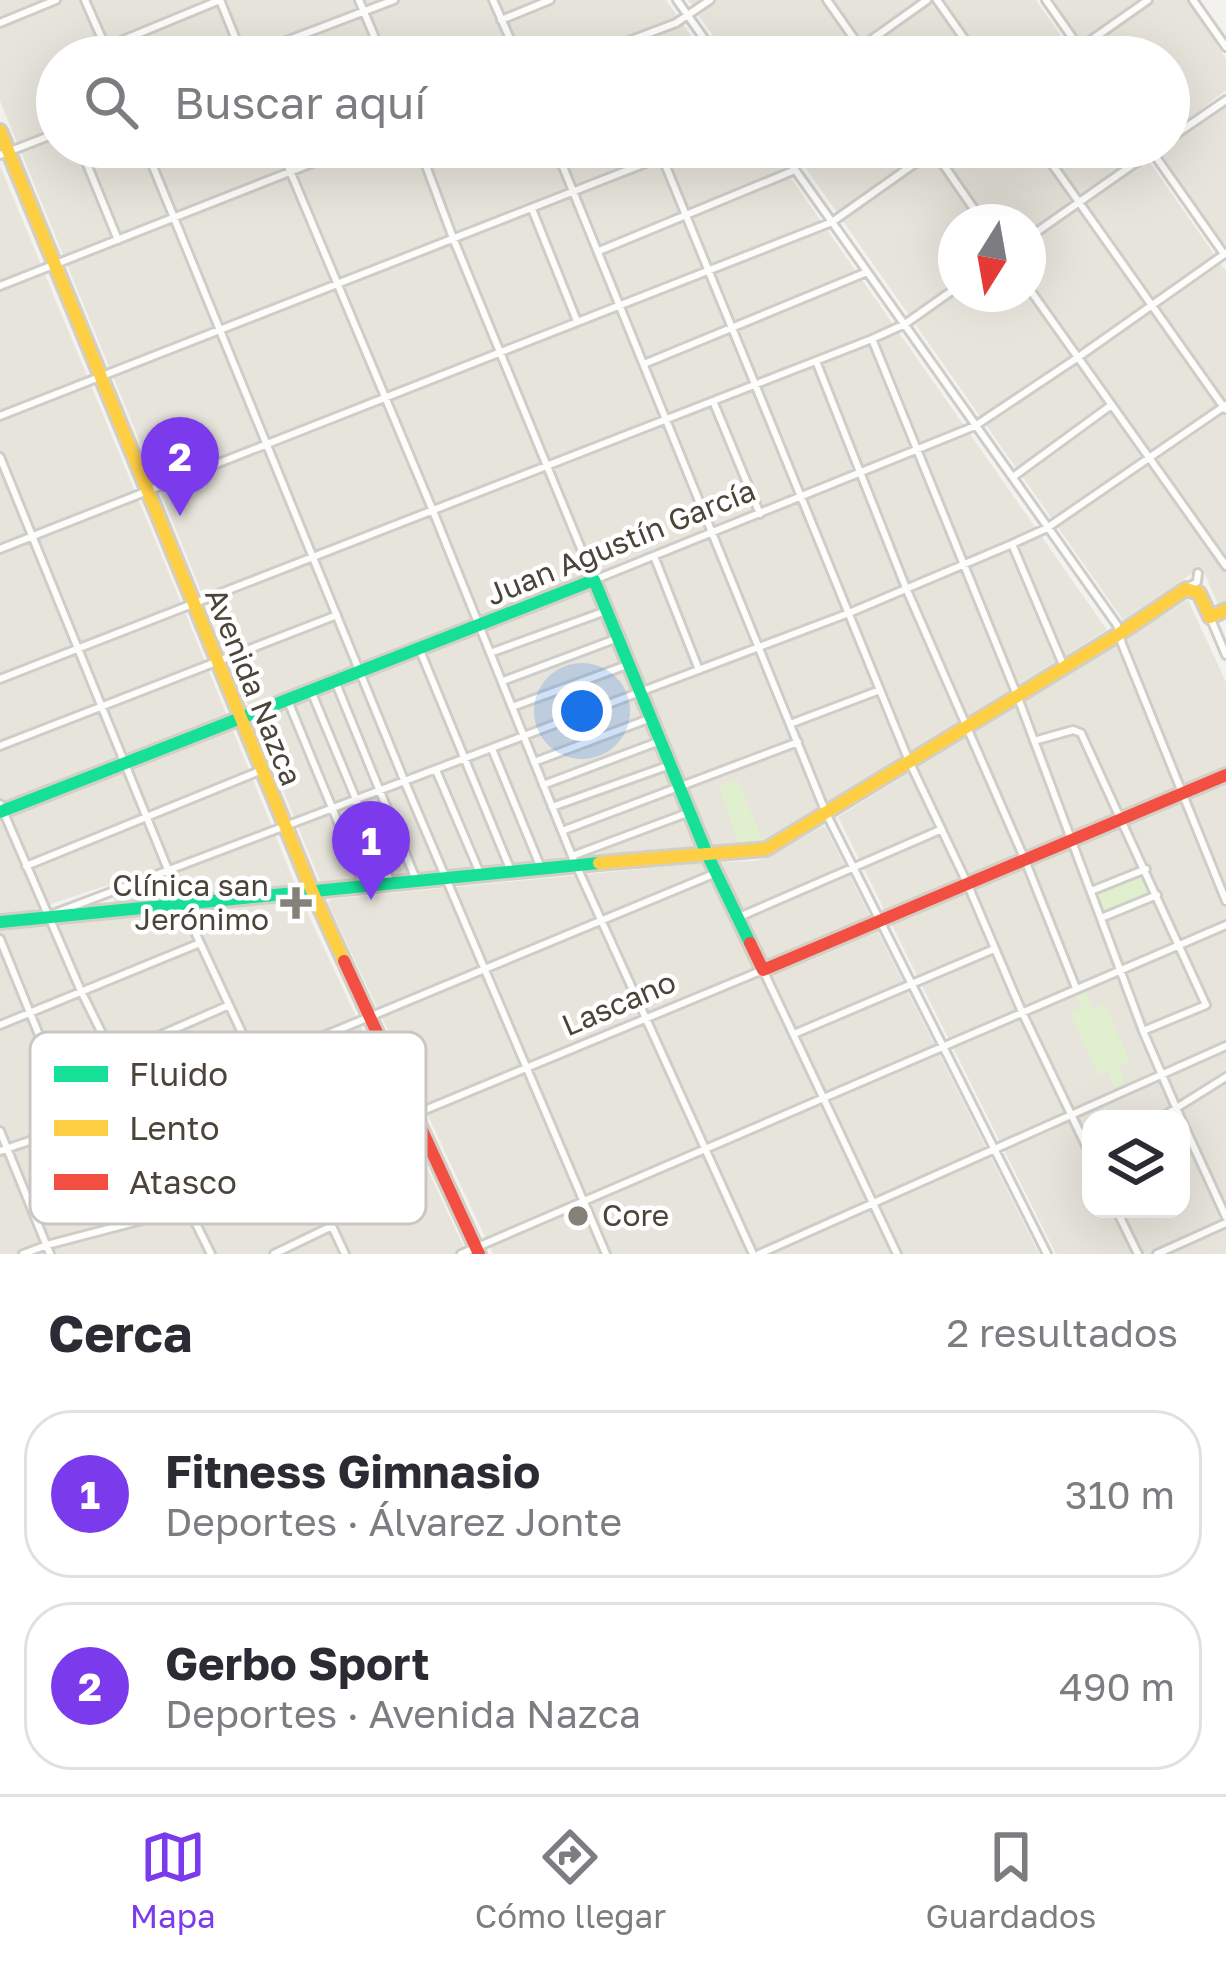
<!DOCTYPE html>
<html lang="es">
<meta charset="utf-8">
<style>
body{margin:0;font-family:"Golos Text",sans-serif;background:#f7f7f7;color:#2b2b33}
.controls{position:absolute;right:36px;bottom:36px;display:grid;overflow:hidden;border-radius:24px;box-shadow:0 12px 48px #0002}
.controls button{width:108px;height:108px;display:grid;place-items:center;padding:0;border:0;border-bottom:3px solid #e1e1e2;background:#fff;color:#2b2b33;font:60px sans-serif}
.compass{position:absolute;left:938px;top:204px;width:108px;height:108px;border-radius:50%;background:#fff;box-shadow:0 12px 48px #0002;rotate:191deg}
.you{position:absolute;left:582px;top:711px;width:42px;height:42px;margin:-30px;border:9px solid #fff;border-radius:50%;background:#1a73e8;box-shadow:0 0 0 18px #1a73e833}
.badge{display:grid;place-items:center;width:78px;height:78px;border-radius:50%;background:#7c3aed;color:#fff;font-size:39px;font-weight:700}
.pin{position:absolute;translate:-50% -99px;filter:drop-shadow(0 3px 6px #0008)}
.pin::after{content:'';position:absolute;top:63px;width:42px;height:36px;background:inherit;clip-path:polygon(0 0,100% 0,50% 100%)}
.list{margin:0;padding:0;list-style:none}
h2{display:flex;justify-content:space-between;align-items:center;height:156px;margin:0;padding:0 48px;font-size:51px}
h2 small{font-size:39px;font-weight:400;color:#7c7c81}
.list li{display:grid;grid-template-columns:78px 1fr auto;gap:36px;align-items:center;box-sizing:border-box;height:168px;margin:0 24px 24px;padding:0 24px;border:3px solid #e1e1e2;border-radius:48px}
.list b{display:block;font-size:45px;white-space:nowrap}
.list p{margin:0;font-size:39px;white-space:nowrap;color:#7c7c81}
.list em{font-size:39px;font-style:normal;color:#7c7c81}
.icon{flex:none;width:66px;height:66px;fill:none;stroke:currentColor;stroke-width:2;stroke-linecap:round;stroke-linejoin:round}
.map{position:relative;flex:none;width:1226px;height:1254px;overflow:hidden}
.search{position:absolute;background:#fff;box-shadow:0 12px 48px #0002;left:36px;right:36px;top:36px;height:132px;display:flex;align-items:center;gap:30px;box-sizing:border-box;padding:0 42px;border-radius:66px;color:#7c7c81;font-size:45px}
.sheet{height:540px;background:#fff}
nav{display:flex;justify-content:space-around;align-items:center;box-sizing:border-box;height:168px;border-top:3px solid #e1e1e2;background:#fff;font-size:33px;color:#7c7c81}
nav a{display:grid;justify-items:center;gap:6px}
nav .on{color:#7c3aed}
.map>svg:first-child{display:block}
.residential{fill:#e7e4db;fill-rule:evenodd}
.green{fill:#e0efce}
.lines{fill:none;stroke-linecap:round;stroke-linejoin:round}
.street-casing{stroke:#cfcdc8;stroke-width:12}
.fast-casing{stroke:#d3cfc5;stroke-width:18}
.slow-casing{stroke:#d3cfc5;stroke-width:18}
.jam-casing{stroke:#d3cfc5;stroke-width:18}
.street{stroke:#fdfdfc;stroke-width:6}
.fast{stroke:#16e098;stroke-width:12}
.slow{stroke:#ffcf43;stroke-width:12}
.jam{stroke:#f24e42;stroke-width:12}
.poi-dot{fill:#868178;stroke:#fff;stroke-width:4.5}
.labels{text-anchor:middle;stroke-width:9;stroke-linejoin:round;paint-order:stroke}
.street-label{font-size:30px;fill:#4b4438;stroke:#fff}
.poi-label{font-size:30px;fill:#4b4438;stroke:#fff;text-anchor:end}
.key{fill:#fff;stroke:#c9c7c3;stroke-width:3}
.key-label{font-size:33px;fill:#4b4438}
</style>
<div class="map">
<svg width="1226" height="1254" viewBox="0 0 1226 1254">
<rect width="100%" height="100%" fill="#f3f2ee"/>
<path class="residential" d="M 0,0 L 666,0 L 706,57 L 57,57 L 57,147 L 769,147 L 1107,630 L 762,841 L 599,854 L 596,843 L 561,858 L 321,883 L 0,101 Z
M 688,0 L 1036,0 L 1076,57 L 728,57 Z
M 1053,0 L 1143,0 L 1084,40 L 1077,36 Z
M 1156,0 L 1188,0 L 1226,59 L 1226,90 L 1169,134 L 1169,57 L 1092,57 L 1090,52 L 1094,43 Z
M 1226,107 L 1226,245 L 1221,242 L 1161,153 L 1164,147 L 1169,147 L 1169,144 Z
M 791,147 L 1139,147 L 1226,271 L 1226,604 L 1219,607 L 1202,567 L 1123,620 ZM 956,222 L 1028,222 L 1028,294 L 956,294 Z
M 0,166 L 187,617 L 295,884 L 115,903 L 108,885 L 33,910 L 0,913 Z
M 1188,600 L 1226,682 L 1226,1254 L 1056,1254 L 838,817 ZM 1091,1119 L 1181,1119 L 1181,1209 L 1091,1209 Z
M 823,826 L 826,828 L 1039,1254 L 493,1254 L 328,903 L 332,899 L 703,863 L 756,861 L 776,853 Z
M 302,901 L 467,1254 L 0,1254 L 0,931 Z"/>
<path class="green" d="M 737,779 L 763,841 L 762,841 L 738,842 L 719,787 Z
M 1146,869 L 1157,895 L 1101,918 L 1091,891 Z
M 1085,990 L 1093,1009 L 1105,1004 L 1130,1062 L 1119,1067 L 1125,1082 L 1115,1087 L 1108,1071 L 1098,1075 L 1070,1013 L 1081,1008 L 1076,994 Z"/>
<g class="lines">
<g class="street-casing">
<path id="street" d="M 85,0 L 110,57
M 220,0 L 243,57
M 359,0 L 383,57
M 493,0 L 518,57
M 677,0 L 717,57
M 827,0 L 867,57
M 937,0 L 977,57
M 1046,0 L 1086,57
M 1193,0 L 1226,47
M 501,20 L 550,0
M 0,23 L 56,0
M 106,47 L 220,0
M 244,57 L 394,0
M 586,57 L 676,23 L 710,0
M 847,57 L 927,0
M 1067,57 L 1148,0
M 1169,139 L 1226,100
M 80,147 L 118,240
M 145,147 L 404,780 L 606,1254
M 280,147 L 433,511 L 572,856 L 753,1254
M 419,147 L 453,238 L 594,580 L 975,426 L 1077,358 L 1226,253
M 555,147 L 826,813 L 1047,1254
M 658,147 L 909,761 L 967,883 L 1022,1012 L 1091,1156
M 779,147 L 1117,625 L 1122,644 L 1226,901
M 1040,147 L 1225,409
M 1149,147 L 1224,254
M 934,151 L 983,222
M 0,155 L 57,133
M 532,209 L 577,321
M 1028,238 L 1158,147
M 599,251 L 795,170
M 0,286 L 353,147
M 1028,287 L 1226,566
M 872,339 L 1017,695 L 1143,1031 L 1181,1119
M 816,361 L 906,588 L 1025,860 L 1076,988
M 644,364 L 867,272
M 713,401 L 760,514
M 0,416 L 687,147
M 0,457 L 182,904 L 345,1254
M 1013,477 L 1110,406
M 1012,544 L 1064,667
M 0,549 L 832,222 L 938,147
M 654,556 L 699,670
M 1187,588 L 1197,582 L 1198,573
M 1210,617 L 1226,655
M 419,648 L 511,871
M 490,653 L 606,611
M 0,679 L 872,339 L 905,324 L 956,288
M 335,681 L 415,877
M 503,681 L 618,638
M 311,691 L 390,881
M 288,701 L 363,883
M 512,707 L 627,665
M 790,724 L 880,690
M 1034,741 L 1073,730 L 1081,733 L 1206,1005 L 1143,1031
M 0,746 L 337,615
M 492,749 L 541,868
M 534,762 L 651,718
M 436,770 L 479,871
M 543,785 L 660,741
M 0,804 L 81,991 L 211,1254
M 552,807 L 670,765
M 562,831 L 798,742
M 572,856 L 690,812
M 26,866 L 262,770
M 1091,891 L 1146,869
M 50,915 L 849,613 L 1012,544 L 1047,528 L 1226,405
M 739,917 L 940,830
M 1101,918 L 1157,895
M 0,939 L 117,1227
M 0,1025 L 200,943
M 794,1034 L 994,949
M 115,1055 L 227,1006
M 1159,1119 L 1226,1077
M 1181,1119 L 1226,1217
M 0,1131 L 50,1254
M 0,1151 L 256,1064 L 716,873
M 168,1166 L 278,1113
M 1116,1209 L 1138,1254
M 23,1254 L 47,1245 L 188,1208 L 763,970 L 897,1254
M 274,1254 L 332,1226
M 461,1254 L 1226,925
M 759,1254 L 1226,1046
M 1157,1254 L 1226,1223"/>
</g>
<g class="fast-casing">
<path id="fast" d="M 0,812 L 594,580 L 707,854 L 750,943
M 0,922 L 599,863"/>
</g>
<g class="slow-casing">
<path id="slow" d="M 0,131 L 312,891 L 344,961
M 599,863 L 766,849 L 1119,634 L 1186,589 L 1199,593 L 1210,617 L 1226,610"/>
</g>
<g class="jam-casing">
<path id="jam" d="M 750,943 L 763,970 L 1226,775
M 344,961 L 479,1254"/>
</g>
<use href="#street" class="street"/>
<use href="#fast" class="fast"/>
<use href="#slow" class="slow"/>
<use href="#jam" class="jam"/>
</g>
<g class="poi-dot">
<path d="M290 885h12v12h12v12h-12v12h-12v-12h-12v-12h12z"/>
<circle cx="578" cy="1216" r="12"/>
</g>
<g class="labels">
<g class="street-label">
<text transform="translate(621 543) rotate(-22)" y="10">Juan Agustín García</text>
<text transform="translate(253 687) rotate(68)" y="10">Avenida Nazca</text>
<text transform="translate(619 1004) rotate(-23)" y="10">Lascano</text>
</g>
<g class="poi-label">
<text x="269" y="896">Clínica san<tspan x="269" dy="34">Jerónimo</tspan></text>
<text x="602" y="1226" text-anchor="start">Core</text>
</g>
</g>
<rect x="30" y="1032" width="396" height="192" rx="18" class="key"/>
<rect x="54" y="1066" width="54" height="16" fill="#16e098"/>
<rect x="54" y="1120" width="54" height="16" fill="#ffcf43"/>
<rect x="54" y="1174" width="54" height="16" fill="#f24e42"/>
<g class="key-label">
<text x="129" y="1086">Fluido</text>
<text x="129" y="1140">Lento</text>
<text x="129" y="1194">Atasco</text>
</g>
</svg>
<div class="controls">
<button><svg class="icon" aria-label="layers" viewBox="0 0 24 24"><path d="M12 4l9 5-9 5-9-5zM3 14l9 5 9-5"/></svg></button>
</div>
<svg class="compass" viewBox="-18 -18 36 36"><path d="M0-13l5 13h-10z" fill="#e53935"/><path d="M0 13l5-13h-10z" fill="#7c7c81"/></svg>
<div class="you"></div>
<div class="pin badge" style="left:371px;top:900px">1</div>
<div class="pin badge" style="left:180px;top:516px">2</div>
<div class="search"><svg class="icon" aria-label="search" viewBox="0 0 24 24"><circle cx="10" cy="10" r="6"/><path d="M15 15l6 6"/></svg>Buscar aquí</div>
</div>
<section class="sheet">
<h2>Cerca<small>2 resultados</small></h2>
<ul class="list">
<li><span class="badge">1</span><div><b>Fitness Gimnasio</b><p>Deportes · Álvarez Jonte</p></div><em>310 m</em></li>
<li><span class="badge">2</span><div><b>Gerbo Sport</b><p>Deportes · Avenida Nazca</p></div><em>490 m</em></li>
</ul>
</section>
<nav>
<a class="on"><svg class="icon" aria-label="map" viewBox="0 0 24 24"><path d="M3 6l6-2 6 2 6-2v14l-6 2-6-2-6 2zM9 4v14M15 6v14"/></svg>Mapa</a>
<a><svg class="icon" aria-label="directions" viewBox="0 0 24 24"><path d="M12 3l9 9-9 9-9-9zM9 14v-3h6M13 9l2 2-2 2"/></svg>Cómo llegar</a>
<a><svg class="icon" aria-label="saved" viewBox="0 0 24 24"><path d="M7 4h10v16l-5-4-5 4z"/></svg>Guardados</a>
</nav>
